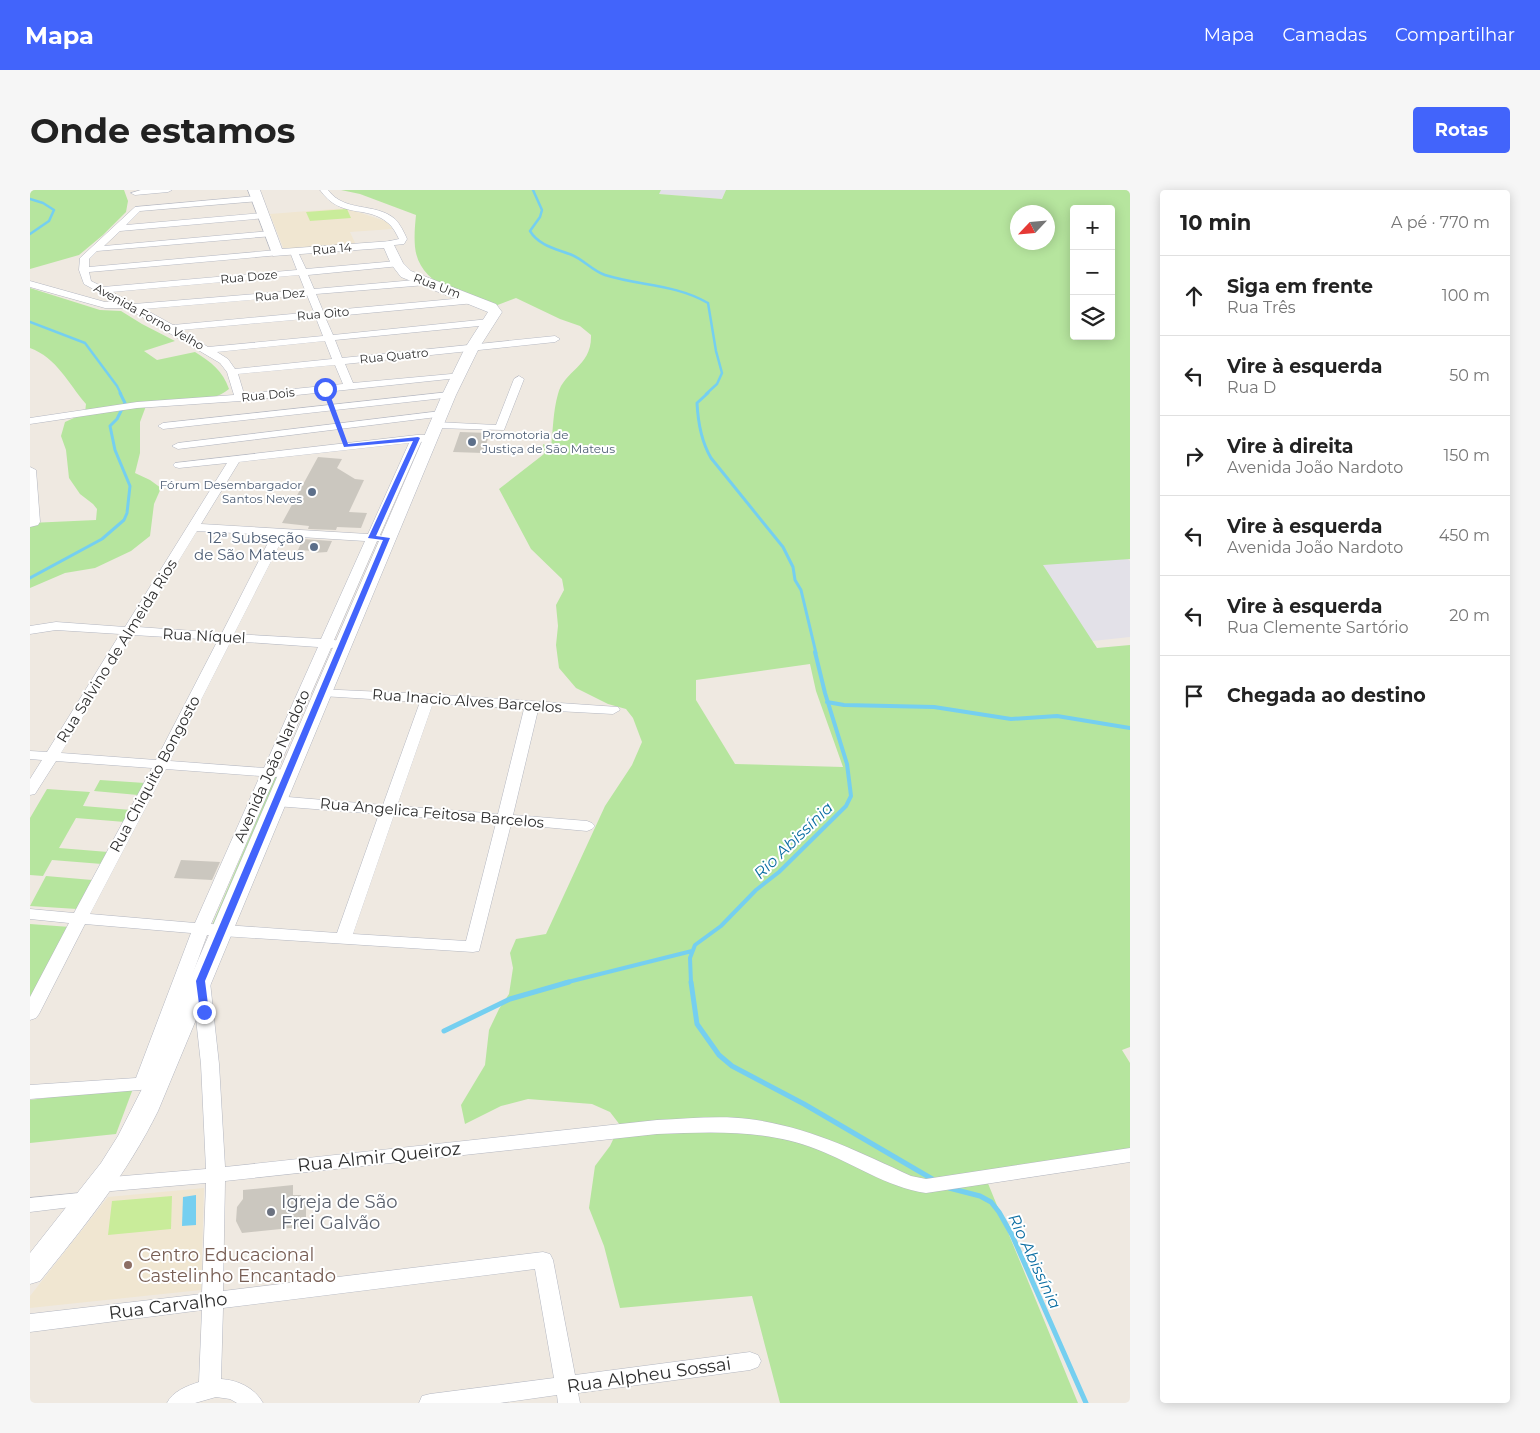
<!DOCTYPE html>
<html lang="pt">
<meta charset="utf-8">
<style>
body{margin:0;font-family:Montserrat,sans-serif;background:#f6f6f6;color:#222}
.controls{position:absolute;right:15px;top:15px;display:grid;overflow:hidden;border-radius:5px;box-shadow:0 2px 12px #0003}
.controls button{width:45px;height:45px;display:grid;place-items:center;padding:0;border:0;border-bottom:1px solid #e0e0e0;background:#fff;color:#222;font:25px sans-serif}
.compass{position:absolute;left:980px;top:15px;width:45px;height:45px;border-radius:50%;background:#fff;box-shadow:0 2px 12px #0003;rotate:244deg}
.stop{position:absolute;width:15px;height:15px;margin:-11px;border:4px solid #4264fb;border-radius:50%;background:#fff}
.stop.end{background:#4264fb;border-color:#fff;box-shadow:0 1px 5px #0008}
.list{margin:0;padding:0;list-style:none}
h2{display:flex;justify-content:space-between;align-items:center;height:65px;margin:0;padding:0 20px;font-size:21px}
h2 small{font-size:16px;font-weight:400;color:#767676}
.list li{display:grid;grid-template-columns:32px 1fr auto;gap:15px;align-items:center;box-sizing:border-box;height:80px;padding:0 20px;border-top:1px solid #e0e0e0}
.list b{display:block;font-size:19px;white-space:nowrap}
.list p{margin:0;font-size:16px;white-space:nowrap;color:#767676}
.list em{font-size:16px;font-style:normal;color:#767676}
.icon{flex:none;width:28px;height:28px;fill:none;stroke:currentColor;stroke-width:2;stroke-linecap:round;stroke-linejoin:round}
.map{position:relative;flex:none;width:1100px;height:1213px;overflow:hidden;border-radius:5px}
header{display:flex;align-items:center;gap:30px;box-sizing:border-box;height:70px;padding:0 25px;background:#4264fb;color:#fff}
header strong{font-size:24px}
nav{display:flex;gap:28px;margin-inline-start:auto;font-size:18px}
.intro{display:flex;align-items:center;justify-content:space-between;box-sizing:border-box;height:120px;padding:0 30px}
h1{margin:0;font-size:35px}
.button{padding:12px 22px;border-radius:5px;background:#4264fb;color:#fff;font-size:18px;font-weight:700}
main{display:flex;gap:30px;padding:0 30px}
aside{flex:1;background:#fff;border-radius:5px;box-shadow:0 2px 12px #0003}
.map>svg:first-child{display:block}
.industrial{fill:#e3e1e8}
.education{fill:#f0e6d1}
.green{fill:#b6e59e;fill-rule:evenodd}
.pitch{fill:#c9ec9a}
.water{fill:#75cff0}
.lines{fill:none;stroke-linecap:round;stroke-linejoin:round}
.stream-far3{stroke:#75cff0;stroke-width:2.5}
.stream-far2{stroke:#75cff0;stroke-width:3}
.stream-far1{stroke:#75cff0;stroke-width:4}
.stream{stroke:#75cff0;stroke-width:5}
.building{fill:#cbc7bf}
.street-casing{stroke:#b4b7c1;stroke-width:1}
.secondary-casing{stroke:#b4b7c1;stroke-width:1}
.street{fill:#fff;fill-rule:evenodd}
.secondary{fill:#fff;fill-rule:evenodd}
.route{fill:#4264fb}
.service-dot{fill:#5c6f8a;stroke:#fff;stroke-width:2}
.worship-dot{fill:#6b7280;stroke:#fff;stroke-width:2}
.education-dot{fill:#8d6e63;stroke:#fff;stroke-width:2}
.labels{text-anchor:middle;stroke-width:4;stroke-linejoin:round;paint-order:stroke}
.far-street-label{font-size:12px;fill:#2e2e2e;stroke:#fff}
.far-service-label{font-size:12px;fill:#4e5e75;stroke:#fff;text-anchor:start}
.service-label{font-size:15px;fill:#4e5e75;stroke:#fff;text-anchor:end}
.street-label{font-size:15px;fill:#2e2e2e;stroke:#fff}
.water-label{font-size:16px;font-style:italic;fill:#0d6fa3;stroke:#fff}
.near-street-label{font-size:18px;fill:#2e2e2e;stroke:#fff}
.near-worship-label{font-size:18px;fill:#5b616d;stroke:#fff;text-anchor:start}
.near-education-label{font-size:18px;fill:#785e54;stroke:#fff;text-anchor:start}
</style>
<header>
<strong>Mapa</strong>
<nav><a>Mapa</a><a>Camadas</a><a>Compartilhar</a></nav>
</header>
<div class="intro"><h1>Onde estamos</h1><a class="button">Rotas</a></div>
<main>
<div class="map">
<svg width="1100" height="1213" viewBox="0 0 1100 1213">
<rect width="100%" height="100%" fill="#efe9e1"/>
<path class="industrial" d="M 631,0 L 696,0 L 692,9 L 628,4 Z
M 1097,368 L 1100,371 L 1100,447 L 1053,452 L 1000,374 Z"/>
<path class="education" d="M 316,18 L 358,32 L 362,39 L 320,42 L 326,55 L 254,60 L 240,24 Z
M 174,998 L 171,1100 L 0,1118 L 0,1106 L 78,1007 Z"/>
<path class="green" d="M 0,0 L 94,0 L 98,11 L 96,22 L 73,45 L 49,65 L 0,79 Z
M 311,0 L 631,0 L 629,4 L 692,9 L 696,0 L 1100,0 L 1100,369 L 1013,375 L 1067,458 L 1100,455 L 1100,857 L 1092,860 L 1100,873 L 1100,960 L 957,991 L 1048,1213 L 750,1213 L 722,1106 L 590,1118 L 574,1056 L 559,1018 L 565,976 L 580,956 L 590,935 L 580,922 L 562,914 L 498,909 L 471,916 L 435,934 L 431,915 L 455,875 L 459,840 L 469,819 L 479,804 L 483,778 L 480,763 L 486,749 L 516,744 L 575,616 L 602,575 L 612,552 L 603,528 L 596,519 L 578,514 L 546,498 L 529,478 L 526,455 L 528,436 L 526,415 L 534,400 L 532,389 L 501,359 L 469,299 L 514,264 L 513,254 L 521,258 C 523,241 523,221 528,204 C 534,180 562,177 561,145 L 550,136 L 530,129 L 486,108 L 465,116 C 434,105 389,96 385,57 C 384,46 385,35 386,25 L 330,4 ZM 1044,19 L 1081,19 L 1081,146 L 1044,146 ZM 988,22 L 1018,22 L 1018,52 L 988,52 ZM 780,474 L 786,501 L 813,577 L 705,574 L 666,510 L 666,490 Z
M 0,98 L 70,120 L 91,121 L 112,134 L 145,151 L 114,161 L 127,170 L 165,162 C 181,172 193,181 199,199 C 180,215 141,214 116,216 L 110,232 L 110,263 L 105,283 L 120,290 L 131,298 L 124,314 L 120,346 L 101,361 L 65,378 L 35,383 L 0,398 L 0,333 L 66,330 L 67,319 L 63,314 L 50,304 L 39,288 L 36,260 L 31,246 L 35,232 L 55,223 L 56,214 C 38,193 27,168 0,158 Z
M 245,587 L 247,587 L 185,735 L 182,735 Z
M 70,590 L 115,593 L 108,605 L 64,601 Z
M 17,599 L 60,602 L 53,616 L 101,620 L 95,632 L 46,628 L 29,658 L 78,662 L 72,674 L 22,670 L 13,686 L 0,685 L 0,628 Z
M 16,686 L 62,690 L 47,719 L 0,716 Z
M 0,734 L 40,737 L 0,812 Z
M 104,896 L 86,944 L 0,953 L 0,910 Z"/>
<path class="pitch" d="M 317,19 L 321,28 L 280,31 L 276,22 Z
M 142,1006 L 141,1039 L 78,1045 L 82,1011 Z"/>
<path class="water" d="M 166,1005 L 166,1035 L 152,1036 L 153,1007 Z"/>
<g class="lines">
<path class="stream-far3" d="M 503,0 L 512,20 L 510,27 L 500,41 C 509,56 527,59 542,65 C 554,70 563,81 575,85 C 610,96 645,94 678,113 L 686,161 L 692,183 L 687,194 L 676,204
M 0,9 L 13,13 L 24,20 L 19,31 L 0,44
M 0,132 L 55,153 L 87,196 L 91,204"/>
<path class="stream-far2" d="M 678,203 L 667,213 C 668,233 671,251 681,268 L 753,357 L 763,377 L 765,390 L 771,400 L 786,463
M 0,388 L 72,349 L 94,330 L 97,323 L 100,296 L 85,260 L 80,236 L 87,229 L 95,213 L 90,203"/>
<path class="stream-far1" d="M 797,512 L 814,515 L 904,517 L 981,529 L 1027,526 L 1100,538
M 534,793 L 662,761
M 661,793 L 660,768 L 665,755 L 691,736 L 726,700 L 749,682 L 816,616 L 821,606 L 817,574 L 795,503 L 785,462"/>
<path class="stream" d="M 661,792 L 667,834 L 689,865 L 702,876 L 774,914 L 904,990
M 414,841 L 480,809 L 539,792
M 919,998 L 950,1006 L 961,1012 L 969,1022 L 982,1045 L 1056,1213"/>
</g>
<path class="building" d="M 430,242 L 460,243 L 453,263 L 423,262 Z
M 288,267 L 312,269 L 307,278 L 325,289 L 334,290 L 319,322 L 337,323 L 331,338 L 307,337 L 306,340 L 278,339 L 279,336 L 252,333 Z
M 273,349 L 302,351 L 297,362 L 283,363 L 284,361 L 268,360 Z
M 151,670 L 190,672 L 182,690 L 144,688 Z
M 263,995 L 263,1005 L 271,1005 L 271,1011 L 276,1010 L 276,1027 L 271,1027 L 270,1037 L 212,1043 L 206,1031 L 207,1017 L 213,1009 L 213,1000 Z"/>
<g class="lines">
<g class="street-casing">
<path id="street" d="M 111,0 L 142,0 L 138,2 L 105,5 L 101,3 Z
M 290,0 L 298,0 C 315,23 345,12 365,29 C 370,34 374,42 377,49 L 374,54 L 355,56 L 355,52 L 369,49 C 366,43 363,37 358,33 C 336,14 311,30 290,0 Z
M 227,6 L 230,7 L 230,11 L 110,21 L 96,35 L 233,23 L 237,26 L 236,28 L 90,41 L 74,56 L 240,41 L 243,42 L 243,46 L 67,61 L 59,69 L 59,77 L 247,60 L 251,63 L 250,65 L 59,82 L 61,91 L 73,97 L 267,80 L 260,62 L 264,59 L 268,62 L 276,79 L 367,71 L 370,72 L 370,76 L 278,85 L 284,99 L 396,89 L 401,92 L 396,95 L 286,104 L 293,121 L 445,107 L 450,110 L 445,113 L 295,127 L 303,145 L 459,129 L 464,132 L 459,135 L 305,150 L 312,168 L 525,146 L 530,149 L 525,152 L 315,174 L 323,193 L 432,183 L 433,185 L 432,187 L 428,188 L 210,211 L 107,218 L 0,234 L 0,228 L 107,212 L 204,205 L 197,182 L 190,173 L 97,118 L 75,118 L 0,97 L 0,91 L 75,112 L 87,112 L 54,94 L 49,80 L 50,68 L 105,17 ZM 269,85 L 275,100 L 104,114 L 82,102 ZM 277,105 L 284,122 L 143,135 L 114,119 ZM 286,128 L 293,146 L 178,157 L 151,140 ZM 295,151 L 302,169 L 205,179 L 198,169 L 187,162 ZM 305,175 L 313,194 L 214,204 L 208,184 Z
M 489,186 L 494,189 L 474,240 L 406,238 L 401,235 L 406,232 L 466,235 L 484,189 Z
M 419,202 L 424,205 L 423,207 L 133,239 L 128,236 L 133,233 Z
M 411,221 L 416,224 L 415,226 L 148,259 L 142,256 L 148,253 Z
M 387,245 L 396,245 L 402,248 L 400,250 L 391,252 L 350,345 L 355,348 L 353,351 L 347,351 L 304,450 L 310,451 L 312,454 L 310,457 L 301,458 L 248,579 L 253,580 L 255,583 L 253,586 L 245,587 L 181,734 L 307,743 L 349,624 L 246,616 L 241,614 L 238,611 L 241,608 L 246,606 L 353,615 L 390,512 L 292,506 L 287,505 L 285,502 L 287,499 L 398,504 L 588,517 L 590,520 L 583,524 L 508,520 L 483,625 L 557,631 L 562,633 L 565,636 L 562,639 L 557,641 L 481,634 L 449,761 L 443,762 L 177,745 L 125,887 L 134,888 L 137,893 L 134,898 L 0,909 L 0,895 L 106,888 L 161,743 L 55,734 L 9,824 L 6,828 L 0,830 L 0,807 L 39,733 L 0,729 L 0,719 L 44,723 L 122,578 L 26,571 L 5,604 L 0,605 L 0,589 L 12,570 L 0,569 L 0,561 L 17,562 L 90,444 L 26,440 L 0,444 L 0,436 L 26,432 L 95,437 L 197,273 L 149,278 L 145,277 L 143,275 L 145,273 ZM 379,253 L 338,344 L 171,334 L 209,272 ZM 167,341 L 242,345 L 192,443 L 108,437 ZM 254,346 L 335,351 L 291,449 L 204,444 ZM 103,445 L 188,450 L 126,570 L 31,563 ZM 201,451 L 288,457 L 234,578 L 140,571 ZM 403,513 L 494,519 L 468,624 L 367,616 ZM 136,579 L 230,586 L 165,733 L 60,724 ZM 364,625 L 466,633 L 436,751 L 323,744 Z
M 0,277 L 6,280 L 10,332 L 8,335 L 0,337 Z
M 171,786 L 177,788 L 180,792 L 189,874 L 195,977 L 627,930 C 657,929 689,925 719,929 C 779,937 827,961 881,986 L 896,989 L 1100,958 L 1100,972 L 896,1003 C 856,997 823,973 786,959 C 735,939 680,942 627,944 L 195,991 L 193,1101 L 513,1062 L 520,1064 L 523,1070 L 545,1185 L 720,1162 L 728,1165 L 731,1171 L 728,1177 L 720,1180 L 548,1203 L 550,1213 L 528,1213 L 527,1205 L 470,1213 L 389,1213 L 392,1206 L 400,1204 L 524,1188 L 505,1079 L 193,1118 L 191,1189 C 208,1190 225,1198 233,1213 L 207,1213 L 200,1209 L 186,1207 L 165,1213 L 137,1213 C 143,1201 157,1196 169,1192 L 172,1120 L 0,1142 L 0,1124 L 172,1104 L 176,993 L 70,1002 L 63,1000 L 60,995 L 63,990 L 70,988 L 176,979 L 171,874 L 162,792 L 165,788 Z
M 59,1002 L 66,1004 L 69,1009 L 66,1014 L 0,1022 L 0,1008 Z"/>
</g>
<g class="secondary-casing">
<path id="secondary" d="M 218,0 L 230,0 L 252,59 L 362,51 L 373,73 L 381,81 L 466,114 L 472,122 L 449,158 L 426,205 L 128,921 C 97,984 54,1037 10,1091 L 0,1094 L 0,1063 L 71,973 L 88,946 L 115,893 L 412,205 L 435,158 L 458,122 L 371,87 L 361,74 L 354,58 L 243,66 Z"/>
</g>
<use href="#street" class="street"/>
<use href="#secondary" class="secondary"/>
</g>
<path class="route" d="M 295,198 L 298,199 L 318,254 L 388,247 L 390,248 L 346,346 L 360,348 L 175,791 L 179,822 L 174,825 L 170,822 L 166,791 L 353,350 L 338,348 L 383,251 L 314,257 L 292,199 Z"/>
<g class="service-dot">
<circle cx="442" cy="252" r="5"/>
<circle cx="282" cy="302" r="5"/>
<circle cx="284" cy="357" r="5"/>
</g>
<circle class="worship-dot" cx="241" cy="1022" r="5"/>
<circle class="education-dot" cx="98" cy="1075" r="5"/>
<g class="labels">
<g class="far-street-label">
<text transform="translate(302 59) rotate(-5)" y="4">Rua 14</text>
<text transform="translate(219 87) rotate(-5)" y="4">Rua Doze</text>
<text transform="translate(407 96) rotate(21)" y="4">Rua Um</text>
<text transform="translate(250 105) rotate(-5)" y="4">Rua Dez</text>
<text transform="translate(293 124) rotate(-5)" y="4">Rua Oito</text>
<text transform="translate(119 127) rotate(29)" y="4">Avenida Forno Velho</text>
<text transform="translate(364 166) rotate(-6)" y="4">Rua Quatro</text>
<text transform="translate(238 205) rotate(-6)" y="4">Rua Dois</text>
</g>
<g class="far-service-label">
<text x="452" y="249">Promotoria de<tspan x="452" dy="14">Justiça de São Mateus</tspan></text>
<text x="272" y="299" text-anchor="end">Fórum Desembargador<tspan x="272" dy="14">Santos Neves</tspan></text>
</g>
<g class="service-label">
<text x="274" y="353">12ª Subseção<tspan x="274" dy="17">de São Mateus</tspan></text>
</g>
<g class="street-label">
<text transform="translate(174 446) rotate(3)" y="5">Rua Níquel</text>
<text transform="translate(87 461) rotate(-58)" y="5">Rua Salvino de Almeida Rios</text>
<text transform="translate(437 511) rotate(4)" y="5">Rua Inacio Alves Barcelos</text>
<text transform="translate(242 576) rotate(-66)" y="5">Avenida João Nardoto</text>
<text transform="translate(125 584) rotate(-62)" y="5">Rua Chiquito Bongosto</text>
<text transform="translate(402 623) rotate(5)" y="5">Rua Angelica Feitosa Barcelos</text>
</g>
<g class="water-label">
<text transform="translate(763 650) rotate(-44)" y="6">Rio Abissínia</text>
<text transform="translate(1005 1071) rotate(65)" y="6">Rio Abissínia</text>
</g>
<g class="near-street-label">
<text transform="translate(349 967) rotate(-6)" y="6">Rua Almir Queiroz</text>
<text transform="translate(138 1116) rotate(-7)" y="6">Rua Carvalho</text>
<text transform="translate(619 1185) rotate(-8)" y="6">Rua Alpheu Sossai</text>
</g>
<g class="near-worship-label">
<text x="251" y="1018">Igreja de São<tspan x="251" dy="21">Frei Galvão</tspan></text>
</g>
<g class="near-education-label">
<text x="108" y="1071">Centro Educacional<tspan x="108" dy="21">Castelinho Encantado</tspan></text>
</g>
</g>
</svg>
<div class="controls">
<button>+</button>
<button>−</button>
<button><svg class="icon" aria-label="layers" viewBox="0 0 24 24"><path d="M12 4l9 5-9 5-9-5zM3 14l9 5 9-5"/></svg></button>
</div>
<svg class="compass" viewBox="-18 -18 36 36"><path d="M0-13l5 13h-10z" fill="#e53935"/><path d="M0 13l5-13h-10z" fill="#767676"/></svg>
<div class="stop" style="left:295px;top:199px"></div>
<div class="stop end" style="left:174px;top:822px"></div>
</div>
<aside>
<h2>10 min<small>A pé · 770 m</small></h2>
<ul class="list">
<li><svg class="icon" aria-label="ahead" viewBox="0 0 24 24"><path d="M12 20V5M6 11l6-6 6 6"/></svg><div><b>Siga em frente</b><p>Rua Três</p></div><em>100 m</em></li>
<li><svg class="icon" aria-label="left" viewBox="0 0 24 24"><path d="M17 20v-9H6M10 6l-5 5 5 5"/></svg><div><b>Vire à esquerda</b><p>Rua D</p></div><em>50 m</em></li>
<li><svg class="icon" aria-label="right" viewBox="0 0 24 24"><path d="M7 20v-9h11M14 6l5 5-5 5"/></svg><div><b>Vire à direita</b><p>Avenida João Nardoto</p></div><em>150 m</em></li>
<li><svg class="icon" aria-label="left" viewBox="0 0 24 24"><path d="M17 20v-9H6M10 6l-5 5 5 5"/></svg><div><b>Vire à esquerda</b><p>Avenida João Nardoto</p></div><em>450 m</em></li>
<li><svg class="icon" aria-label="left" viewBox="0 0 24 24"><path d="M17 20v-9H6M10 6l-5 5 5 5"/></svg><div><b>Vire à esquerda</b><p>Rua Clemente Sartório</p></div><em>20 m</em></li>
<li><svg class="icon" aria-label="arrive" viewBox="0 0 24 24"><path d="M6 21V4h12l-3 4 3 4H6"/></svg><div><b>Chegada ao destino</b></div></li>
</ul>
</aside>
</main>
